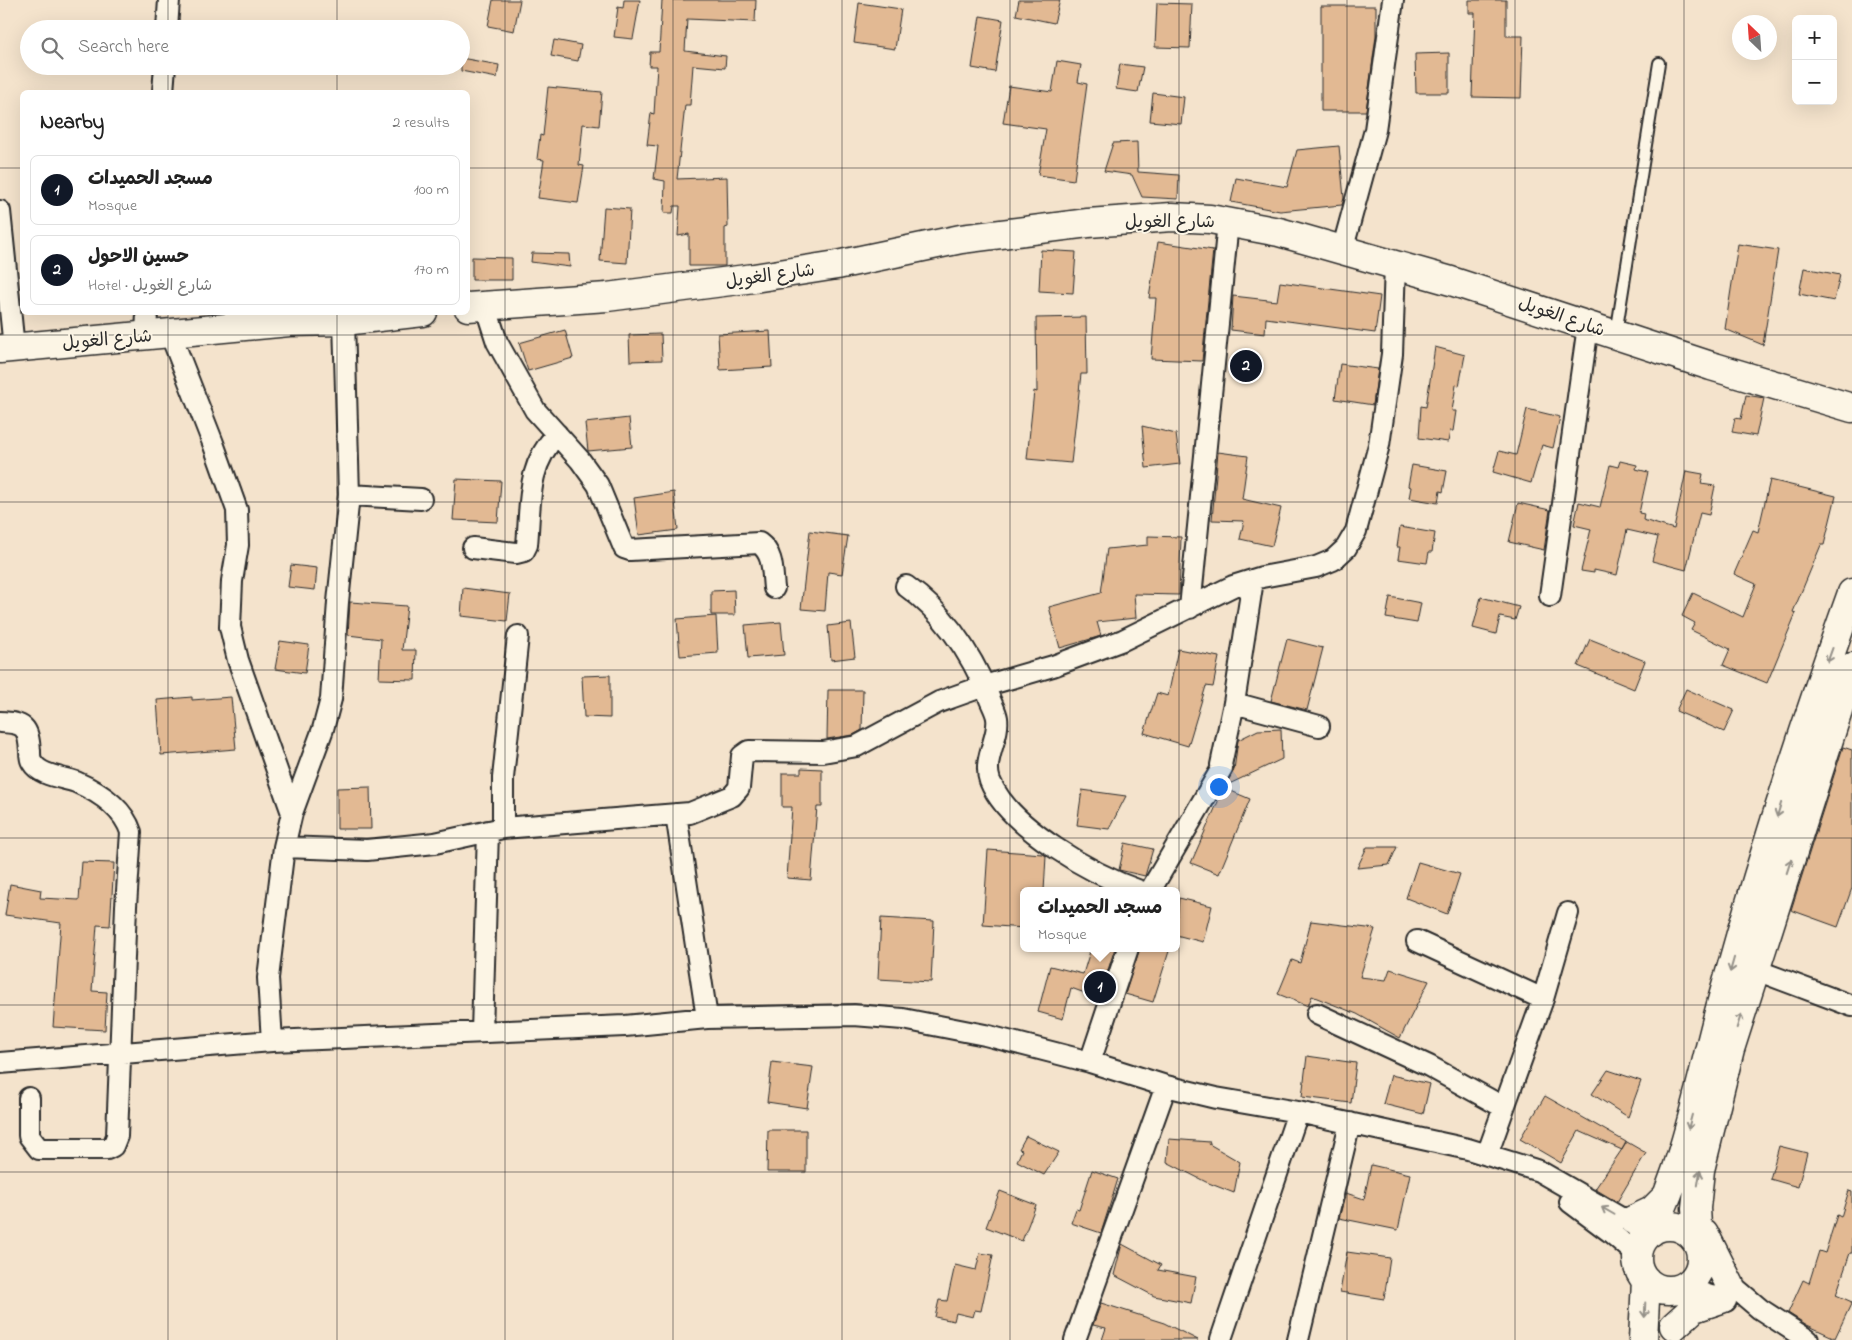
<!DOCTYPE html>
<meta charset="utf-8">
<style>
body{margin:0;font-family:"Indie Flower","Playpen Sans Arabic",sans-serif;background:#f6f6f6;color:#222}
.controls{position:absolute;right:15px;top:15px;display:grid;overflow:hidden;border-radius:8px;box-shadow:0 5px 20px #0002}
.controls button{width:45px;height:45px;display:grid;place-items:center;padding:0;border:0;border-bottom:1px solid #e0e0e0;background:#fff;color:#222;font:25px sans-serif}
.compass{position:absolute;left:1732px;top:15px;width:45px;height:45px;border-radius:50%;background:#fff;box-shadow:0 5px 20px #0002;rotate:335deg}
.you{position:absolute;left:1218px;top:786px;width:18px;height:18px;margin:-12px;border:4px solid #fff;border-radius:50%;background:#1a73e8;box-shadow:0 0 0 8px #1a73e833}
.badge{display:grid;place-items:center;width:32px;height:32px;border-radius:50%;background:#111827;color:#fff;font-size:16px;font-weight:700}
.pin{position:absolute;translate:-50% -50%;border:2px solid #fff;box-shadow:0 1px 5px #0006}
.popup{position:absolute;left:1020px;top:887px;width:160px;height:65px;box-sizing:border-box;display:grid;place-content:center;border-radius:8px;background:#fff;filter:drop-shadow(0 1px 4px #0005);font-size:16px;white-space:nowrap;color:#767676}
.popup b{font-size:19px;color:#222}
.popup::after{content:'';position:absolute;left:50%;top:100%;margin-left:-10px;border:10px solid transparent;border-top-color:#fff}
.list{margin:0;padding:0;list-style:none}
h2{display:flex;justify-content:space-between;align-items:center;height:65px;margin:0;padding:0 20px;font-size:21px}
h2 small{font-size:16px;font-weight:400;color:#767676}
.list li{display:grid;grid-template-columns:32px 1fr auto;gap:15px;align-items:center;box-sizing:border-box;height:70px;margin:0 10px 10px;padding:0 10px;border:1px solid #e0e0e0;border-radius:8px}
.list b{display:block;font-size:19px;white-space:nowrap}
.list p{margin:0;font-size:16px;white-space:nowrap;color:#767676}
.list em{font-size:16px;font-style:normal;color:#767676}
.icon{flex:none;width:28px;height:28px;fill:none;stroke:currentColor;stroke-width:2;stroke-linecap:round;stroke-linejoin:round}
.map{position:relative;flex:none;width:1852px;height:1340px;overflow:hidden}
.search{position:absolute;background:#fff;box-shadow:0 5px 20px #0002;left:20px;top:20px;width:450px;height:55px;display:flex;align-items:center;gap:12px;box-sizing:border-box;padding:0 18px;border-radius:28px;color:#767676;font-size:19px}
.panel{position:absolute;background:#fff;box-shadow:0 5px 20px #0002;left:20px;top:90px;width:450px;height:225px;border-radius:8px}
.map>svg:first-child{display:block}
.building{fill:#e2b993;stroke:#2b2b2b}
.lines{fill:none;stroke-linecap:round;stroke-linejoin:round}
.lane-casing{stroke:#2b2b2b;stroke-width:14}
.street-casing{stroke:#2b2b2b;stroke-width:24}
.secondary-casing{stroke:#2b2b2b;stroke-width:31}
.lane{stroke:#fcf5e5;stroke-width:10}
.street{stroke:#fcf5e5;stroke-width:20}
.secondary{stroke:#fcf5e5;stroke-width:28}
.oneway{stroke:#949088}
.grid{fill:none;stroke:#2b2b2b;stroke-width:1;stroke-opacity:0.55}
.labels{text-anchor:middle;stroke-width:4;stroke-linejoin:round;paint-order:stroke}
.street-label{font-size:18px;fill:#2b2b2b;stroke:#fcf5e5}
</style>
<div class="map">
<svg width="1852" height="1340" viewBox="0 0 1852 1340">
<rect width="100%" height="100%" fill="#f4e3cc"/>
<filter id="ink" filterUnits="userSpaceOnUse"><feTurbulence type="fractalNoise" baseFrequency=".02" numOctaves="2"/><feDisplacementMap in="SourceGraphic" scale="10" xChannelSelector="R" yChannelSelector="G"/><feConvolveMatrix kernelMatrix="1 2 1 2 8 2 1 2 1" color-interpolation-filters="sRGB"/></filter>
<g filter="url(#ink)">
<path class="building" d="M 493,0 L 520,0 L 514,31 L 488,26 Z
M 624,0 L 640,0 L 633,39 L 614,37 L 618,7 L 623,8 Z
M 662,0 L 756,0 L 755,22 L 687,19 L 685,51 L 726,56 L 725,68 L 693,65 L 690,105 L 685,105 L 677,179 L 727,177 L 728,227 L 725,228 L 725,266 L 689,266 L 689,234 L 678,236 L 680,206 L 674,206 L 673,213 L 664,213 L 665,181 L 654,179 L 658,146 L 647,145 L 651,113 L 654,114 L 657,66 L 649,66 L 650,52 L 659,52 Z
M 1019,0 L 1060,0 L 1054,23 L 1016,15 Z
M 1469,0 L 1506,0 L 1506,36 L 1523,36 L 1521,98 L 1472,97 L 1475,13 L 1469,13 Z
M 859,3 L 901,9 L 895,49 L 854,43 Z
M 1157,3 L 1192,4 L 1190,48 L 1155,47 Z
M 1321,6 L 1376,6 L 1376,36 L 1366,111 L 1321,111 Z
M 980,16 L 1003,20 L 995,72 L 972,68 Z
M 554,40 L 581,45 L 578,61 L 551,56 Z
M 1449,53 L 1449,93 L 1416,93 L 1415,54 Z
M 461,58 L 499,65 L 497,78 L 461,71 Z
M 1057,61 L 1081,65 L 1078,82 L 1087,84 L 1074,180 L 1038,175 L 1046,129 L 1003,123 L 1009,86 L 1052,92 Z
M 1120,64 L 1143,67 L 1138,92 L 1116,89 Z
M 548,87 L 602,92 L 599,126 L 583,124 L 579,165 L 584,166 L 578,203 L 538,198 L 544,160 L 537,159 L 540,135 L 543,136 Z
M 1153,93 L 1184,97 L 1181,124 L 1150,121 Z
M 1137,142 L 1138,172 L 1179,175 L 1178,199 L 1142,197 L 1132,175 L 1104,171 L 1113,143 Z
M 1339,146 L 1344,198 L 1342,205 L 1280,211 L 1231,202 L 1236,178 L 1287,187 L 1297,150 Z
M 604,207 L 630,209 L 627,263 L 600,261 Z
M 1158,242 L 1213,250 L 1202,361 L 1151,359 L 1156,298 L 1149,298 Z
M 1738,244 L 1778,250 L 1763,345 L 1725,329 Z
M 1041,250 L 1076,252 L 1073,293 L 1039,291 Z
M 532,253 L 569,254 L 570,267 L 531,262 Z
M 472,257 L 512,258 L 512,280 L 472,280 Z
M 1804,268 L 1840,275 L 1834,301 L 1799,294 Z
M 1280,282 L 1380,296 L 1375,333 L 1266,318 L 1265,334 L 1231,330 L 1233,296 L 1277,301 Z
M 1086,317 L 1087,374 L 1081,374 L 1071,463 L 1027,459 L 1034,391 L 1037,392 L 1036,318 Z
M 565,330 L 573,358 L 528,371 L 519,343 Z
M 770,331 L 772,367 L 720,370 L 718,334 Z
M 661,334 L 662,360 L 630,361 L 629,335 Z
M 1435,347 L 1465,355 L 1459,386 L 1456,385 L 1452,411 L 1456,411 L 1453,431 L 1450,431 L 1448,442 L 1419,438 L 1421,406 L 1426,407 Z
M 1340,364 L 1378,369 L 1373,405 L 1335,399 Z
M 1746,395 L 1764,398 L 1756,436 L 1732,432 L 1735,418 L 1741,419 Z
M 1527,409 L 1560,417 L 1553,448 L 1542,445 L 1531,483 L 1493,472 L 1499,451 L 1516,455 Z
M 629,418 L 632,447 L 588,451 L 585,423 Z
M 1142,426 L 1176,434 L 1180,464 L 1146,468 Z
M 1218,452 L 1248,456 L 1242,499 L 1281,508 L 1272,546 L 1240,539 L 1244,521 L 1212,520 Z
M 1620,461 L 1637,465 L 1636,469 L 1648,472 L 1639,513 L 1644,514 L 1643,520 L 1674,529 L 1686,471 L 1703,474 L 1701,484 L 1715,486 L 1709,515 L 1700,513 L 1686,570 L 1652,561 L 1658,537 L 1627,530 L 1617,575 L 1594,570 L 1594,573 L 1581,571 L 1591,529 L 1574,525 L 1579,502 L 1600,507 L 1610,465 L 1618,467 Z
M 1412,465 L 1447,471 L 1443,492 L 1440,491 L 1438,503 L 1409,498 L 1411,487 L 1408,486 Z
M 456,479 L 501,481 L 498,522 L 453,520 Z
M 1770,480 L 1836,496 L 1824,545 L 1821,545 L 1793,612 L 1796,613 L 1767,683 L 1723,665 L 1730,649 L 1691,630 L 1695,623 L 1682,616 L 1693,593 L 1743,617 L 1756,584 L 1734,574 L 1753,530 L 1758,532 Z
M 674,492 L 678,530 L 639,535 L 634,498 Z
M 1518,503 L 1550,510 L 1544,550 L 1509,542 Z
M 1400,527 L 1435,533 L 1432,552 L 1429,552 L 1427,563 L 1398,559 L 1400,547 L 1397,547 Z
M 810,531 L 848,536 L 842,574 L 828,572 L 825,611 L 801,609 Z
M 1148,536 L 1181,537 L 1179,595 L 1134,594 L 1136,618 L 1097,622 L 1101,636 L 1060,648 L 1049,607 L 1101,593 L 1107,549 L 1148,545 Z
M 291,565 L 317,568 L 315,590 L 288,587 Z
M 463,588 L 510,594 L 507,621 L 461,616 Z
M 734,590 L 735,615 L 711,615 L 711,591 Z
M 1390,597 L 1421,603 L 1417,623 L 1386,618 Z
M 1481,597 L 1519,607 L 1515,620 L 1500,617 L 1496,634 L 1473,628 Z
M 350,602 L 407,606 L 402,650 L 416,650 L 415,680 L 379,679 L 381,639 L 348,635 Z
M 716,616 L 718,653 L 680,656 L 677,619 Z
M 781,622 L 784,655 L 748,658 L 745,625 Z
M 851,623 L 855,657 L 831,660 L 828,626 Z
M 1287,639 L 1323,648 L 1307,710 L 1271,701 Z
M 1590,639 L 1645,661 L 1634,689 L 1578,666 Z
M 280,641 L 309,645 L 305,673 L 275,669 Z
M 1178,649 L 1219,657 L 1213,687 L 1206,686 L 1188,746 L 1144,733 L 1157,693 L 1168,696 Z
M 610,675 L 610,718 L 584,717 L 582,676 Z
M 1686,689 L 1734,710 L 1724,732 L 1676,711 Z
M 828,690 L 863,690 L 862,730 L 853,735 L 827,739 Z
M 192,697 L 192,700 L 231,697 L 236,749 L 161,755 L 157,700 Z
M 1281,729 L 1282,759 L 1225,786 L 1234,770 L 1238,740 L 1258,730 Z
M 1843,747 L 1852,750 L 1852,888 L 1838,927 L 1791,910 Z
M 801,768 L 822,769 L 822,807 L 817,807 L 811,880 L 787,878 L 792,807 L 782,807 L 782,773 L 801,773 Z
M 370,787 L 371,829 L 337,829 L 337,788 Z
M 1224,788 L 1250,799 L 1219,874 L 1191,863 Z
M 1082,790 L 1126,796 L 1109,829 L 1077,825 Z
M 1125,843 L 1153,849 L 1145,876 L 1119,870 Z
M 1367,847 L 1397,847 L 1389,865 L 1357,868 Z
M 988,850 L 1043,854 L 1046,856 L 1044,891 L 1024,891 L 1024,928 L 983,925 Z
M 82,862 L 114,863 L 110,926 L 97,925 L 92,991 L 107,992 L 105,1030 L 53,1027 L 61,923 L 5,915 L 10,884 L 41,890 L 40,898 L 79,900 Z
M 1418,862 L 1460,874 L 1447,914 L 1406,898 Z
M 1179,898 L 1212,906 L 1203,942 L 1176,935 Z
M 881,918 L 934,921 L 931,982 L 878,979 Z
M 1311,921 L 1375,929 L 1360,977 L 1386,980 L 1390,969 L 1429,981 L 1400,1038 L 1357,1014 L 1312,996 L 1308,1006 L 1278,994 L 1292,960 L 1300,963 Z
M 1091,948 L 1115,948 L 1099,998 L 1071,988 L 1063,1019 L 1038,1012 L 1050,966 L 1083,974 Z
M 1140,948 L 1170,948 L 1153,1002 L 1125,994 Z
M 1307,1056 L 1356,1063 L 1351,1103 L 1302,1097 Z
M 772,1062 L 813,1067 L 807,1108 L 767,1102 Z
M 1608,1070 L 1641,1081 L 1628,1117 L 1592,1094 Z
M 1391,1075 L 1430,1084 L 1423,1114 L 1383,1104 Z
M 1545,1096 L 1626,1142 L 1622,1150 L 1579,1131 L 1561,1163 L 1520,1139 Z
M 768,1130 L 806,1130 L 806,1172 L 767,1172 Z
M 1026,1136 L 1059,1152 L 1044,1175 L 1017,1161 L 1022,1150 L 1019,1149 Z
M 1169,1139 L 1210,1142 L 1209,1144 L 1240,1162 L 1234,1193 L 1206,1182 L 1167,1162 Z
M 1627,1142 L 1646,1153 L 1617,1202 L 1595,1189 Z
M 1779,1146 L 1807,1153 L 1798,1187 L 1770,1179 Z
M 1371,1165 L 1410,1174 L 1398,1230 L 1339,1218 L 1346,1193 L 1364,1199 Z
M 1092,1170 L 1118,1179 L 1101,1233 L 1071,1223 L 1076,1209 L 1079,1210 Z
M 1849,1190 L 1852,1191 L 1852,1253 L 1850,1253 L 1836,1295 L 1852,1302 L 1835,1338 L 1807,1325 L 1788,1313 L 1803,1280 L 1809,1283 L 1819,1251 L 1825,1253 L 1837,1215 L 1841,1217 Z
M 1000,1191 L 1036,1205 L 1022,1241 L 986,1227 Z
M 1122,1244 L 1161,1265 L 1158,1270 L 1196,1277 L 1191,1303 L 1154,1296 L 1114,1275 Z
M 1347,1252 L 1390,1258 L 1384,1299 L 1340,1292 Z
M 980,1253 L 993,1255 L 981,1311 L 975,1310 L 973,1317 L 956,1313 L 954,1321 L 935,1317 L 939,1300 L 947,1301 L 955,1265 L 976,1270 Z
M 1101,1303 L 1164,1323 L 1198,1340 L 1102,1340 L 1106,1328 L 1093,1325 Z"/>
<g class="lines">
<g class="lane-casing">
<path id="lane" d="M 1616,334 L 1659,63"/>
</g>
<g class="street-casing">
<path id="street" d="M 167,29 L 169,0
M 163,92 L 165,66
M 0,211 L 14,348
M 1342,251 L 1375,130 L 1393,0
M 485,305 L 497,342 L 535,410 L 580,460 L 598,485 L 624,548 L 630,550 L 759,543 C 774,554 772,571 774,588
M 170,333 L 213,443 L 237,510 L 238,545 L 232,581 L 230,627 L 238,660 L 292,813
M 146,336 L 147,312
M 349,495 L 421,499
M 473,548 L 516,553 L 524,551 L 527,545 C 531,502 526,467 557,434
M 906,586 C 944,613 971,653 989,697 C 991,703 996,711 997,718 C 1000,737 982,759 990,781 C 1009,828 1094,875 1140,891
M 1550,596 L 1588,326
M 1190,608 L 1228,222
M 1234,703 L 1319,726
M 0,722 C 24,723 28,726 30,751 C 30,754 30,759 32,762 C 40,776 62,777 76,782 C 99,792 123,808 131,832 L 126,906 L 117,1136 L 113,1146 L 107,1149 L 39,1149 L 29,1136 L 29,1098
M 676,814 L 707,1018
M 503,828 L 503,778 L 518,636
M 284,847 L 367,850 L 435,843 L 503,828 L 690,813 L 732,796 L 739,788 L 742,756 L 749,751 L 823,752 L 857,746 L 939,702 L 984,686 L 1053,666 L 1123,640 L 1233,586 L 1262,577 L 1316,567 L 1333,560 L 1346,548 L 1356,531 L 1379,445 L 1392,354 L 1395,264
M 1150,891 L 1222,768 L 1221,765 L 1234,703 L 1253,580
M 1417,941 L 1543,999
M 1756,970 L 1852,1006
M 1317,1014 L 1429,1066 L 1503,1107
M 482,1032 L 488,831
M 272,1041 L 268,978 L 284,847 L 292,813 L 323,729 L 331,699 L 338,602 L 349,495 L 344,321
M 1090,1062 L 1128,948
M 0,1063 L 272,1041 L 625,1026 L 707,1018 L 854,1015 L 903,1019 L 985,1035 L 1090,1062 L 1166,1086 L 1216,1098 L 1298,1112 L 1468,1149 L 1539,1171 L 1619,1217 L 1633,1220 L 1645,1227
M 1487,1155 L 1543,999 L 1568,913
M 1570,1202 L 1609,1231 L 1637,1255
M 1721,1276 L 1760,1309 L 1808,1340
M 1683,1287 L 1726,1301
M 1221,1339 L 1298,1112
M 1075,1340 L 1166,1086
M 1298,1340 L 1350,1123"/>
</g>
<g class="secondary-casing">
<path id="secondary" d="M 468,307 L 607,297 L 754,278 L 837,265 L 961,239 L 1088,223 L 1172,217 L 1210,219 L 1279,232 L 1451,281 L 1711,366 L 1852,408
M 0,349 L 289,322 L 344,321 L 423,312
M 1633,1220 L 1652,1211 L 1666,1197
M1637 1258a32 32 0 1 1 64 0a32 32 0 1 1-64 0Z
M 1651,1232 C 1689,1156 1702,1070 1725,990 C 1762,856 1805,724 1852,593
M 1704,1233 L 1730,1285
M 1698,1244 L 1696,1208 L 1700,1170 L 1730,1049 L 1852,667
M 1674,1326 L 1694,1308 L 1721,1299
M 1643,1340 L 1646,1280"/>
</g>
<use href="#lane" class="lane"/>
<use href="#street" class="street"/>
<use href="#secondary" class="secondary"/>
</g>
<defs><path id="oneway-shaft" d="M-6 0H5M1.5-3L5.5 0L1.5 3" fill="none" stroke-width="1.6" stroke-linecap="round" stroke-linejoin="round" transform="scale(1.25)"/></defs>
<g class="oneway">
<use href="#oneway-shaft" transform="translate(1830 655) rotate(110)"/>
<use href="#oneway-shaft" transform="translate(1779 810) rotate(107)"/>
<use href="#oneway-shaft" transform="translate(1789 866) rotate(-72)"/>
<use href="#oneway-shaft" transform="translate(1732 965) rotate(106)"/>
<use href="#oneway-shaft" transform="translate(1739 1021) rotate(-72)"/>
<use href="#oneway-shaft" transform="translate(1690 1122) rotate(105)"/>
<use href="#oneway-shaft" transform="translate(1699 1178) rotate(-81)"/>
<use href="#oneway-shaft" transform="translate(1608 1211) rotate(-150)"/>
<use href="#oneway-shaft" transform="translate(1645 1310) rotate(92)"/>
</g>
</g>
<path class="grid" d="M 168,0 L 168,29M 337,0 L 337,29M 505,0 L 505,1340M 673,0 L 673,1340M 842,0 L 842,1340M 1010,0 L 1010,1340M 1179,0 L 1179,1340M 1347,0 L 1347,1340M 1515,0 L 1515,1340M 1684,0 L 1684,1340M 168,66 L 168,92M 337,66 L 337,92M 0,168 L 22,168M 468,168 L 1852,168M 168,312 L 168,1340M 337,312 L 337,1340M 0,335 L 1852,335M 0,502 L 1852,502M 0,670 L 1852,670M 0,838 L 1852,838M 0,1005 L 1852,1005M 0,1172 L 1852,1172"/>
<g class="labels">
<g class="street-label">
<text x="1170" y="227">شارع الغويل</text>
<text transform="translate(770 275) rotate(-8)" y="6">شارع الغويل</text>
<text transform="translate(1562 316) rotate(19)" y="6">شارع الغويل</text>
<text transform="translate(107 339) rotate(-5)" y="6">شارع الغويل</text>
</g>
</g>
</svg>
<div class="controls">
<button>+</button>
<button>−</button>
</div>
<svg class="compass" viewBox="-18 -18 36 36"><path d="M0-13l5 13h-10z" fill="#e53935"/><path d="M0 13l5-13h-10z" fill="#767676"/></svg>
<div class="you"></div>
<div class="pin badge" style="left:1100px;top:987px">1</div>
<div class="popup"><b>مسجد الحميدات</b>Mosque</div>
<div class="pin badge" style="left:1246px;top:366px">2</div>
<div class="search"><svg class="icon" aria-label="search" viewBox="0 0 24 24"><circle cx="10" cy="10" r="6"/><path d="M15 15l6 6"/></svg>Search here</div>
<section class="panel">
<h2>Nearby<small>2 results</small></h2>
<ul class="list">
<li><span class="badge">1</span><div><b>مسجد الحميدات</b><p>Mosque</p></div><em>100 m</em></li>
<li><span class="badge">2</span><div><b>حسين الاحول</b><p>Hotel · شارع الغويل</p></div><em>170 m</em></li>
</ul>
</section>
</div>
